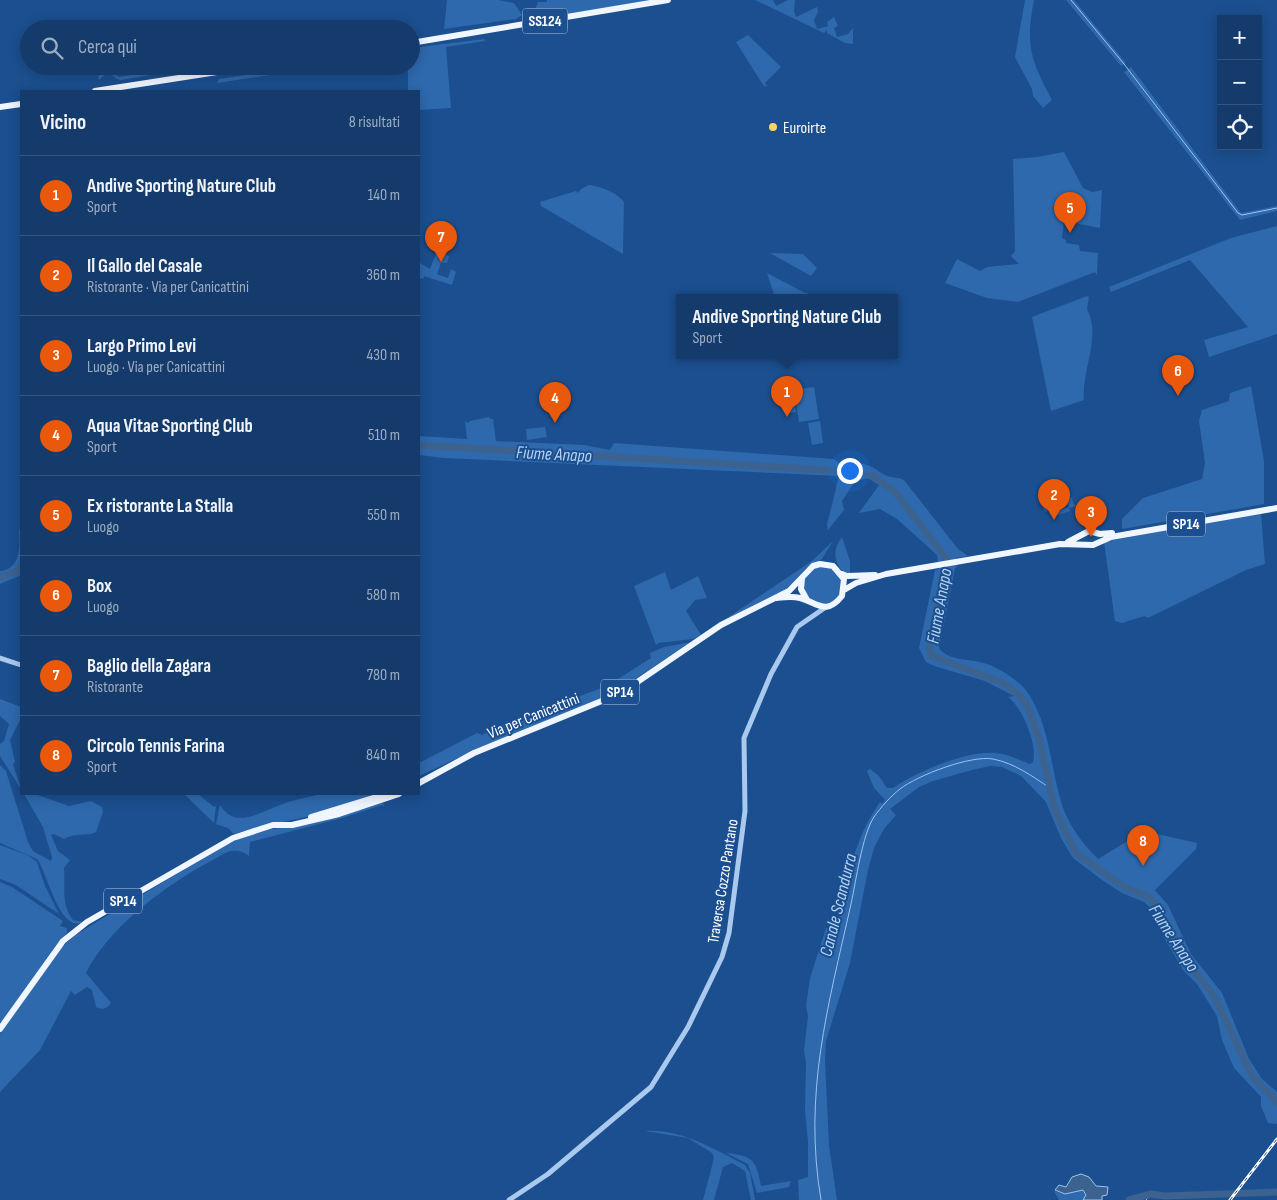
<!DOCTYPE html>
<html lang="it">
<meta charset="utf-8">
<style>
body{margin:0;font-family:"Sofia Sans Condensed",sans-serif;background:#214673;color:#f1f3f6}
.controls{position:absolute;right:15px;top:15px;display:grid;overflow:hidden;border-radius:0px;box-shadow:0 2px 12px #0003}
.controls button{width:45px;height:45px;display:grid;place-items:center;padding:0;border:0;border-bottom:1px solid #33557e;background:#143b6b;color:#f1f3f6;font:25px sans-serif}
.you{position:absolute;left:849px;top:470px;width:18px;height:18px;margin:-12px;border:4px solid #fff;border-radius:50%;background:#1a73e8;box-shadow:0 0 0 8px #1a73e833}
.badge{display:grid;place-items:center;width:32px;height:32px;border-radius:50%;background:#ea580c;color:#fff;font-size:16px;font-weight:700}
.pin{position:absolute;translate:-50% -41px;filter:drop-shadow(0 1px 2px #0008)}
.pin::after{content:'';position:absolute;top:26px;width:18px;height:15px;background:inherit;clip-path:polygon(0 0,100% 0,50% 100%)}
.popup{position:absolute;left:676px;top:294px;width:222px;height:65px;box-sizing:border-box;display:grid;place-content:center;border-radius:0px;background:#143b6b;filter:drop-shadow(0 1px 4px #0005);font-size:16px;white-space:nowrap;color:#9dadc1}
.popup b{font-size:19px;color:#f1f3f6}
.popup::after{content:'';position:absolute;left:50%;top:100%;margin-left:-10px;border:10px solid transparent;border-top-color:#143b6b}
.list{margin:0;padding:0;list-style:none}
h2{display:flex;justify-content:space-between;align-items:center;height:65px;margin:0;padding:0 20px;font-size:21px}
h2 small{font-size:16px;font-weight:400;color:#9dadc1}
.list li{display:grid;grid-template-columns:32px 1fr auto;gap:15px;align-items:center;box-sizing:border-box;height:80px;padding:0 20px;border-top:1px solid #33557e}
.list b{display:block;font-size:19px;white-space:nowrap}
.list p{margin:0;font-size:16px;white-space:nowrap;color:#9dadc1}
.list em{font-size:16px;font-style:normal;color:#9dadc1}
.icon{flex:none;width:28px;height:28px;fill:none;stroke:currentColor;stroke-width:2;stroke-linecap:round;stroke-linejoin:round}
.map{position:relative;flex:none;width:1277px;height:1200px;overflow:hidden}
.search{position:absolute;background:#143b6b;box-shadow:0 2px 12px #0003;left:20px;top:20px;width:400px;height:55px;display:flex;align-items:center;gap:12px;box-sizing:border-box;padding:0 18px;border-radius:28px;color:#9dadc1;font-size:19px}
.panel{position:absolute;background:#143b6b;box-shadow:0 2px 12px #0003;left:20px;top:90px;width:400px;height:705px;border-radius:0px}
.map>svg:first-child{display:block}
.green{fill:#2e69ad}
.water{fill:#3c6290;stroke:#9cc4f0}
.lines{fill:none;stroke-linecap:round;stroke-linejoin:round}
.stream{stroke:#9cc4f0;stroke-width:1}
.river{stroke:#3c6290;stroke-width:7}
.tertiary{stroke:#a9c9ee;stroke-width:5}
.primary{stroke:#f0f6ff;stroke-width:6}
.rail-casing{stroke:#fff;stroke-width:3}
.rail{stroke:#1b4f8f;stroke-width:1;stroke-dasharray:4;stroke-linecap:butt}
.poi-dot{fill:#ffd166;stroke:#1b4f8f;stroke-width:2}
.labels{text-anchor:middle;stroke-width:4;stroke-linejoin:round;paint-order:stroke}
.shield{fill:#1b4f8f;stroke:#bbcadd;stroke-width:1}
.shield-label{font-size:15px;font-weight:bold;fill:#fff}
.poi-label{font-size:16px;fill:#fff;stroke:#1b4f8f;text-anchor:start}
.street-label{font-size:16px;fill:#fff;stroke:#1b4f8f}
.water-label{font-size:18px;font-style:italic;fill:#b5d3f5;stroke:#1b4f8f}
</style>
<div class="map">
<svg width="1277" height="1200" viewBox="0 0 1277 1200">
<rect width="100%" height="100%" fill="#1b4f8f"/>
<path class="green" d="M 447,0 L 498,0 L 514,3 L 522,15 L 516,19 L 444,29 Z
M 547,0 L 651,0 L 533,20 L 528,15 L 532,8 L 535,10 L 538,2 L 547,2 Z
M 755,0 L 773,0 L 776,6 L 788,0 L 795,0 L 794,11 L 796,17 L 817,7 L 818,12 L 814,20 L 817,29 L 828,26 L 827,22 L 834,17 L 838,26 L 834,28 L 837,37 L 848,34 L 853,28 L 853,44 L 845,43 L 827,33 L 827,30 L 824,33 Z
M 1025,0 L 1034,0 C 1025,46 1031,60 1052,100 L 1043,108 L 1033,96 L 1032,89 L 1015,57 Z
M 1066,0 L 1074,0 L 1126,63 L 1121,66 Z
M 748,35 L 781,67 L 765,83 L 767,86 L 764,86 L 760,80 L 736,42 Z
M 484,39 L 485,41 L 446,47 L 451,108 L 419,110 L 419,91 L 408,91 L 408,66 L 411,66 L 411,51 L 420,47 Z
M 1131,67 L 1241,213 L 1277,206 L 1277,211 L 1240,220 L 1124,72 Z
M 172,68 L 170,72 L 121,80 L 117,79 L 108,72 L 99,80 L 98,76 L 107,70 L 119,77 Z
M 287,69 L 290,72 L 217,83 L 219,79 Z
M 1064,152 L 1083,188 L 1092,192 L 1102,190 L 1100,228 L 1064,221 L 1062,238 L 1066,240 L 1066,243 L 1079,245 L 1080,251 L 1098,253 L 1097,275 L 1095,272 L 1018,302 L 987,298 L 945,283 L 957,259 L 980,271 L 987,267 L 1019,264 L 1011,256 L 1015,251 L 1013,159 L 1037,157 Z
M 589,185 C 600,186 618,193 624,202 L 623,254 L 541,206 L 540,202 L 576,191 L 578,193 L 581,189 Z
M 1277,226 L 1277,334 L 1209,357 L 1204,340 L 1248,327 L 1190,260 L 1111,292 L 1109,287 L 1231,238 Z
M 442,238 L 450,241 L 449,248 L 444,246 L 442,253 L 449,256 L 447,263 L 441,263 L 437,274 L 448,278 L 451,269 L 456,272 L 452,285 L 424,276 L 423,279 L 419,278 L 420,263 L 430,269 Z
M 770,253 L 803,254 L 817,268 L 811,276 Z
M 767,273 L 803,292 L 823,298 L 775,298 Z
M 1087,296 L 1089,297 L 1087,309 C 1102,336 1081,371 1084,400 L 1051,411 L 1032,317 Z
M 1251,386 L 1264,461 L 1264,504 L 1122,529 L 1122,519 L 1143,498 L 1202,479 L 1205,463 L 1199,421 L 1202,410 L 1229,401 L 1230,393 Z
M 814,387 L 819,419 L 799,422 L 794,390 Z
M 793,391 L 796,412 L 785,414 L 782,392 Z
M 489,417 L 490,419 L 493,419 L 496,441 L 584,445 L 610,450 L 614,443 L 834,459 C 842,467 854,462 864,464 C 872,466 878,471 885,475 C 890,478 898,477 904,480 L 958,549 L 968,556 L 956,558 L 957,567 L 955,568 L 939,648 C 950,662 968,658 984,663 C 999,668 1019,680 1028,693 C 1049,725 1050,762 1060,798 C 1066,822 1081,842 1098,859 L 1144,831 L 1197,843 L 1196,849 L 1155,890 L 1168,905 L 1191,954 L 1222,993 L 1249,1059 L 1262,1079 L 1277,1092 L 1277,1124 L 1268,1123 L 1261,1106 L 1261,1097 L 1234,1068 L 1222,1040 L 1217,1016 L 1197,984 L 1183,970 L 1165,939 L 1154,911 L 1144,902 L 1122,893 L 1102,880 L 1073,858 L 1061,838 L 1046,802 L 1021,776 L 1002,767 L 990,766 L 972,770 L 933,781 L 919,787 L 890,809 L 896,815 L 884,829 L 874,848 L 868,870 L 850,963 L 826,1041 L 825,1060 L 829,1145 L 837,1200 L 799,1200 L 798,1180 L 808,1177 L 808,1142 L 805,1111 L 806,1063 L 804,1050 L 808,1016 L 806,1006 L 810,978 L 826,928 L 836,928 C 846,883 853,841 880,802 L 882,804 L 885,800 L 874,788 L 867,771 L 870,769 L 879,776 L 887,788 L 893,788 C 918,771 965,751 996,753 C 1008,754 1019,760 1030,764 L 1033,762 C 1038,745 1022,707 1008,697 L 1014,696 L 985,681 L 934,666 L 926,662 L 919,648 L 935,570 L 939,569 L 937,555 L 897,519 L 880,509 L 859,513 L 879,485 L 868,478 L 855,481 L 842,501 L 844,510 L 828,530 L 827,525 L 839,476 L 444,458 L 419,455 L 419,436 L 467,439 L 465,421 L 468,423 L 470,421 Z
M 820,421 L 823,443 L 812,445 L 808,423 Z
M 545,427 L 547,437 L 527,440 L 526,429 Z
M 1070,494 L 1071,496 L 1048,504 L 1053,504 L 1056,511 L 1069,507 L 1066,499 L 1075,496 L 1072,498 L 1073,503 L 1076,506 L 1069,508 L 1070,511 L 1052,517 L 1050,510 L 1045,512 L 1043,507 L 1047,504 L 1046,501 Z
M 1261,514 L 1265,564 L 1246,570 L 1148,618 L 1144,616 L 1122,623 L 1115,621 L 1104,542 L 1211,521 Z
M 21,529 L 21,575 L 0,584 L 0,571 C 21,569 20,546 19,530 Z
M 842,537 L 850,561 L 850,574 L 842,571 C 833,560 833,548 842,537 Z
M 833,541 L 822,559 L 806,568 L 784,592 L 721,622 L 812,561 Z
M804 585a19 19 0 1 1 38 0a19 19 0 1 1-38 0Z
M 665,572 L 671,590 L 698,576 L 707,598 L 695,600 L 686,611 L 701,635 L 693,639 L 658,643 L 656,645 L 634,586 Z
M 686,643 L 689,643 L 614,693 L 473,751 L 419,776 L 419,763 L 477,733 L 482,735 L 500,726 L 607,686 L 651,658 L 650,653 L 664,647 Z
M 0,699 L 21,707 L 21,718 L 10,740 L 15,762 L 13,764 L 21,789 L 0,756 L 0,744 L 4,741 L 9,724 L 0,716 Z
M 0,765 L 6,771 L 28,842 L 33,851 L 51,861 L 52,857 L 43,827 L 24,794 L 35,794 L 69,806 L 91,801 L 102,807 L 103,812 L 96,832 C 86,837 75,832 64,839 L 54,834 L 51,835 L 58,851 L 70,860 L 64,868 C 66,887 60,903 73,920 L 83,922 C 59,934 47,871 37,859 L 0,843 Z
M 184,794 L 198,794 L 214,807 L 216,806 L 214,823 Z
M 322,794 L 373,794 C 331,818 279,819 234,834 L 228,828 L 216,824 L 220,805 C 235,830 260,812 280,805 C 293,800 308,797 322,794 Z
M 383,803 L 384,807 L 382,805 L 342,818 L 250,842 L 249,856 C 244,852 238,850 232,851 C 225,852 217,858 211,861 C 167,884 108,928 86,973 L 111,1003 C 107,1009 102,1010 96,1007 L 92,990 L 87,987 L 75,995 L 71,991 L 40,1050 L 0,1092 L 0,1034 L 59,950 L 75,935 L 232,841 L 271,829 L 293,827 Z
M 0,845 L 27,855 L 37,862 L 45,886 L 59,914 L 16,885 L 0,879 Z
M 0,882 L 12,887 L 63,921 L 60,926 L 67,928 L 67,933 L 55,946 L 4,1021 L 0,1022 Z
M 645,1131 C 683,1129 713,1149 745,1165 L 750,1173 L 755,1200 L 751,1200 L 745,1171 L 732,1163 L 723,1167 L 714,1200 L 703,1200 L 714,1158 L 712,1153 L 688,1138 Z
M 726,1153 C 754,1156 756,1160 761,1186 L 791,1181 L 789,1187 L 757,1193 L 748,1164 Z
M 1081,1189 L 1086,1195 L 1083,1200 L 1059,1200 L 1054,1191 L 1065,1194 Z"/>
<path class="water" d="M 1081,1174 L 1089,1177 L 1096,1186 L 1108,1187 L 1107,1195 L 1102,1196 L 1102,1200 L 1083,1200 L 1086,1195 L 1083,1190 L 1065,1194 L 1055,1190 L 1059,1185 L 1066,1187 L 1072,1177 Z"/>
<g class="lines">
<path class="stream" d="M 1071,0 L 1124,64 L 1238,213 L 1242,215 L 1277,208
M 821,1200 C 803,1093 828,1007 851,904 C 856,882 862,835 874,817 C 881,807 891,796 900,789 C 918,775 971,755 993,759 C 1014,763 1032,776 1050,788
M 1146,1200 L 1151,1194"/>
<path class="river" d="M 419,445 L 840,471 L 874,476 L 896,493 L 947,559 L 929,647 L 932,656 L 1003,683 L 1019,695 L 1028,707 L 1038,736 L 1055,810 L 1076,853 L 1124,887 L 1147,896 L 1156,906 L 1193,969 L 1215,998 L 1252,1076 L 1277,1102
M 0,577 L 16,572 L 21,566
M 1129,1200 L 1151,1194 L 1165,1196 L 1277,1192"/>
<path class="tertiary" d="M 0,658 L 21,665
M 509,1200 L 548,1174 L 651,1087 L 688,1027 L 722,957 L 729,933 L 745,811 L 744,738 L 771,674 L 797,627 L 826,607"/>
<path class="primary" d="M 411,43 L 668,0
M 95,91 L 256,66
M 0,107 L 21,104
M 1068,542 L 1089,531 L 1100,534 L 1112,533
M 842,574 L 847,576 L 875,575
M 802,579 L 801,589 L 807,600
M 844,590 L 856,583 L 886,574 L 1060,544 L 1093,545 L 1111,537 L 1277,508
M 419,783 L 474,753 L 609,698 L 627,689 L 721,625 L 789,591 L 813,566 L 820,564 L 833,566 L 844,579 L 842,596 C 826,616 818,603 800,598 C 792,596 785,597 777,598
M 311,817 L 386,794
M 0,1029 L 63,941 L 87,922 L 233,838 L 273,825 L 292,825 L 339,814 L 399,794"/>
<g class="rail-casing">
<path id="rail" d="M 1230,1200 L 1277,1139"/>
</g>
<use href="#rail" class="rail"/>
</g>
<circle class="poi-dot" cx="773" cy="127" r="5"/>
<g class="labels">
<g class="shield">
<rect x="522.5" y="8.5" width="45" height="25" rx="4"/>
<rect x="1167" y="511.5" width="38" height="25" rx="4"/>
<rect x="601" y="679.5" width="38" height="25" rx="4"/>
<rect x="104" y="888.5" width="38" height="25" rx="4"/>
</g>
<g class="shield-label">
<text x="545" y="26">SS124</text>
<text x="1186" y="529">SP14</text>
<text x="620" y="697">SP14</text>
<text x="123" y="906">SP14</text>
</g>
<g class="poi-label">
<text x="783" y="133">Euroirte</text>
</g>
<g class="street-label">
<text transform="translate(533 715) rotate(-22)" y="6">Via per Canicattini</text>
<text transform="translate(722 881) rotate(-81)" y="6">Traversa Cozzo Pantano</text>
</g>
<g class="water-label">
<text transform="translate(554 454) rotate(3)" y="6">Fiume Anapo</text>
<text transform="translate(939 606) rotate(-80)" y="6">Fiume Anapo</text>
<text transform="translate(838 905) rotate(-76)" y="6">Canale Scandurra</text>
<text transform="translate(1174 938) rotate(57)" y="6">Fiume Anapo</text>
</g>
</g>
</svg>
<div class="controls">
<button>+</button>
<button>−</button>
<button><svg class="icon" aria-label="locate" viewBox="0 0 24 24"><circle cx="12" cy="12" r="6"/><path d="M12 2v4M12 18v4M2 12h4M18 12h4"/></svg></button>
</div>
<div class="you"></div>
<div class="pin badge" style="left:787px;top:417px">1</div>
<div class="popup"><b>Andive Sporting Nature Club</b>Sport</div>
<div class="pin badge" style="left:1054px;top:520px">2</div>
<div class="pin badge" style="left:1091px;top:537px">3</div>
<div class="pin badge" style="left:555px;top:423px">4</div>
<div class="pin badge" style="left:1070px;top:233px">5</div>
<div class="pin badge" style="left:1178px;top:396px">6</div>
<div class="pin badge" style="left:441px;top:262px">7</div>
<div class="pin badge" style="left:1143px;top:866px">8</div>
<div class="search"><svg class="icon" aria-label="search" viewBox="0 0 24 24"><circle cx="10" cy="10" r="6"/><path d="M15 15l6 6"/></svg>Cerca qui</div>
<section class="panel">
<h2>Vicino<small>8 risultati</small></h2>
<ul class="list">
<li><span class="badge">1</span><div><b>Andive Sporting Nature Club</b><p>Sport</p></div><em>140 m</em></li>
<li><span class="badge">2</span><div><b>Il Gallo del Casale</b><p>Ristorante · Via per Canicattini</p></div><em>360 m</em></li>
<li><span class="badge">3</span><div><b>Largo Primo Levi</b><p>Luogo · Via per Canicattini</p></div><em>430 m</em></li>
<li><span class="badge">4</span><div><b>Aqua Vitae Sporting Club</b><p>Sport</p></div><em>510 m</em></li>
<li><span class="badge">5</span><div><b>Ex ristorante La Stalla</b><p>Luogo</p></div><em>550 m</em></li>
<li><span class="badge">6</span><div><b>Box</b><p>Luogo</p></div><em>580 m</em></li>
<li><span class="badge">7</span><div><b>Baglio della Zagara</b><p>Ristorante</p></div><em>780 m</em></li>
<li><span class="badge">8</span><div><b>Circolo Tennis Farina</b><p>Sport</p></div><em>840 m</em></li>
</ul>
</section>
</div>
